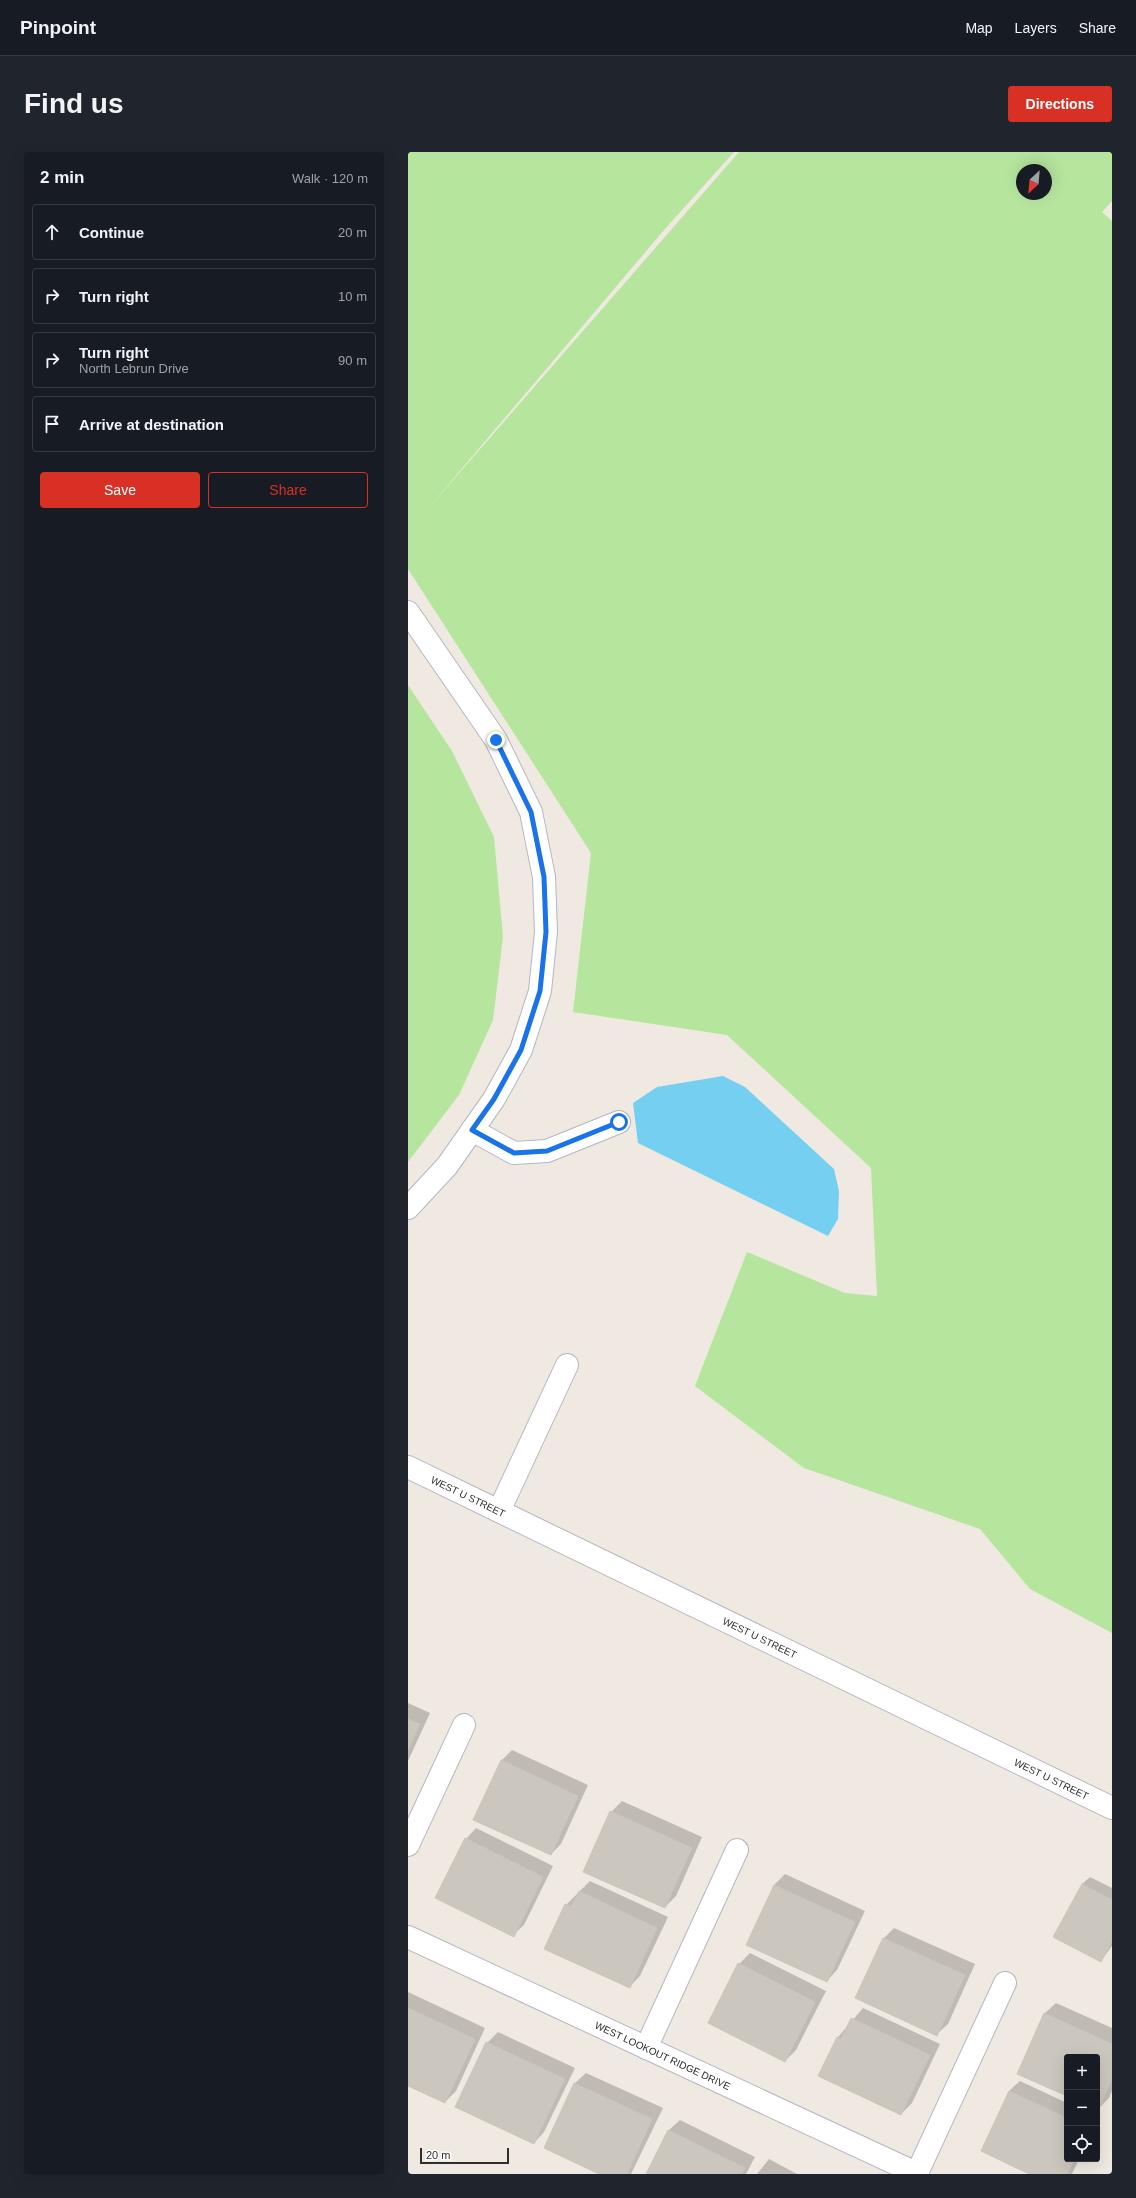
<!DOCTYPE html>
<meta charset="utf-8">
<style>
body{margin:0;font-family:Helvetica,sans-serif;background:#20242c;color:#f1f3f6}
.controls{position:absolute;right:12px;bottom:12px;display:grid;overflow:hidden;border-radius:4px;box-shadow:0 4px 16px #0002}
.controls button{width:36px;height:36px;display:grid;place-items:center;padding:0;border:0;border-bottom:1px solid #363941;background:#171b24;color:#f1f3f6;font:20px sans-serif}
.compass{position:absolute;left:608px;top:12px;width:36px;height:36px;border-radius:50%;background:#171b24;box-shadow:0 4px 16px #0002;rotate:206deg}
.scale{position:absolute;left:12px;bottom:10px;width:89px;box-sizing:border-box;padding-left:4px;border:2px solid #2e2e2e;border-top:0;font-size:11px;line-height:14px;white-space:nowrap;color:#2e2e2e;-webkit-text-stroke:3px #fff;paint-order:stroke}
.stop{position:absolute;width:12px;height:12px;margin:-9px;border:3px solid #1a73e8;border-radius:50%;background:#fff}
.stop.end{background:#1a73e8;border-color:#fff;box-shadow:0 1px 4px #0008}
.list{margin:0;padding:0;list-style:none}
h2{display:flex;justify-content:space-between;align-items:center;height:52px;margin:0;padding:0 16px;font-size:17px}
h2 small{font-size:13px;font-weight:400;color:#9ea1a6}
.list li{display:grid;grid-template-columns:26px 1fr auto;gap:12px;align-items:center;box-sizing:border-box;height:56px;margin:0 8px 8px;padding:0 8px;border:1px solid #363941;border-radius:4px}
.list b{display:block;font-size:15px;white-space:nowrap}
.list p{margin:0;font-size:13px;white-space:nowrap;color:#9ea1a6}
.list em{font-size:13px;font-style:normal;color:#9ea1a6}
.actions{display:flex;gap:8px;padding:12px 16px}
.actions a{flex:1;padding:9px 0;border:1px solid #d93025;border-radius:4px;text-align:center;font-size:14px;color:#d93025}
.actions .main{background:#d93025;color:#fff}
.icon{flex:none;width:22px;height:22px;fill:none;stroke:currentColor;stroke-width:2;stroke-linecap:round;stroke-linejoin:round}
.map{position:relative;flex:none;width:704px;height:2022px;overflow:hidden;border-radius:4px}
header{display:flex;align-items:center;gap:24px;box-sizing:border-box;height:56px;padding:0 20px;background:#171b24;border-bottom:1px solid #363941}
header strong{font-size:19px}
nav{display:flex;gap:22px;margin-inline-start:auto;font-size:14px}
.intro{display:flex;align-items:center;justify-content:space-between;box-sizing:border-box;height:96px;padding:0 24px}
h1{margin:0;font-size:28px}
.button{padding:10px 18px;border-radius:4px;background:#d93025;color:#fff;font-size:14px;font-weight:700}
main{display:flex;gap:24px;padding:0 24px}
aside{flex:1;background:#171b24;border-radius:4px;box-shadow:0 4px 16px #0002}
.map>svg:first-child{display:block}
.green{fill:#b6e59e;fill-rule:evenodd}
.water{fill:#75cff0}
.shadow{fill:#0003}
.building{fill:#cbc7bf;stroke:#cbc5ba}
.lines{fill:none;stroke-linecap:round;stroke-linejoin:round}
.minor-casing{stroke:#b4b7c1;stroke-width:24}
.minor{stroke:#fff;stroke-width:22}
.route{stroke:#1a73e8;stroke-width:5}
.labels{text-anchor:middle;stroke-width:3.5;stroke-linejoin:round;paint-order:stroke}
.street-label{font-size:10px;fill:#2e2e2e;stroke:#fff}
</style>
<header>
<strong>Pinpoint</strong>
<nav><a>Map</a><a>Layers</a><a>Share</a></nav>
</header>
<div class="intro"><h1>Find us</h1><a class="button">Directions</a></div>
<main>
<aside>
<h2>2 min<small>Walk · 120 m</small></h2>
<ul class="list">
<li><svg class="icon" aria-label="ahead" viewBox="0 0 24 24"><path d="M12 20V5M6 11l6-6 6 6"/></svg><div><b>Continue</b></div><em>20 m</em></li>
<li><svg class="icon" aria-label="right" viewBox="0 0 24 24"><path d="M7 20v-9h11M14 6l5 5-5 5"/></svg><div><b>Turn right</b></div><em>10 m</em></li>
<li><svg class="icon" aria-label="right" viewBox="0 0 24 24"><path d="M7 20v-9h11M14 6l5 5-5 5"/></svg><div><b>Turn right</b><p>North Lebrun Drive</p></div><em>90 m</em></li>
<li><svg class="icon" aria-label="arrive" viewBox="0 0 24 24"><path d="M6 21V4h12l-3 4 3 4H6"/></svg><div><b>Arrive at destination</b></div></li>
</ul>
<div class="actions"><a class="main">Save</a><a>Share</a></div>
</aside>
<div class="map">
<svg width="704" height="2022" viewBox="0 0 704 2022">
<rect width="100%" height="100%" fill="#efe9e1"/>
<path class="green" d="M 0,0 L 326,0 L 256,78 L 18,359 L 331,0 L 704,0 L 704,49 L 694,60 L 704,69 L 704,1481 L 622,1437 L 572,1377 L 396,1316 L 287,1234 L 339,1100 L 437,1141 L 469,1144 L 463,1016 L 319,883 L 165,860 L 183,701 L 0,417 ZM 614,18 L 638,18 L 638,42 L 614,42 Z
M 0,533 L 44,599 L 86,685 L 95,785 L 85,868 L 51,943 L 0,1010 Z"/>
<path class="water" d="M 315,924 L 337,935 L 426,1017 L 431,1039 L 430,1067 L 420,1084 L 230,991 L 225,951 L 249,935 Z"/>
<path class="shadow" d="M 0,1551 L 22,1561 L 0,1609 Z
M 104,1598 L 180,1633 L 153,1692 L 143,1702 L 94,1608 Z
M 214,1649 L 294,1685 L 268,1744 L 257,1755 L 203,1660 Z
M 68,1676 L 145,1714 L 116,1773 L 105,1783 L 58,1687 Z
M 377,1722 L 457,1759 L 429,1818 L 419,1829 L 366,1733 Z
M 682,1725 L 704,1736 L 704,1794 L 693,1809 L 674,1732 Z
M 182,1729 L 260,1765 L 232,1824 L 221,1835 L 158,1753 Z
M 486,1776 L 567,1812 L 540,1872 L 529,1882 L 476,1786 Z
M 342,1801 L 418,1839 L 388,1898 L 377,1909 L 301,1871 L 331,1812 Z
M 0,1840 L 77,1876 L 48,1939 L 37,1950 L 0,1933 Z
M 648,1851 L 704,1876 L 704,1939 L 701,1946 L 690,1957 L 689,1905 L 659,1905 L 659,1943 L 610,1921 L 637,1861 Z
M 455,1856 L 532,1892 L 504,1951 L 493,1962 L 412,1923 L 430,1885 Z
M 90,1880 L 167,1916 L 136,1980 L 126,1991 L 79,1891 Z
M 178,1921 L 255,1956 L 223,2022 L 194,2022 L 137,1996 L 167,1931 Z
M 612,1929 L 659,1951 L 659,2007 L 671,2007 L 664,2022 L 624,2022 L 601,1939 Z
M 272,1968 L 347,2005 L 338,2022 L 240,2022 L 261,1978 Z
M 361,2007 L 389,2022 L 349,2022 Z"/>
<path class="building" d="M 0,1567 L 12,1572 L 0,1598 Z
M 93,1608 L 170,1644 L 143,1703 L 65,1668 Z
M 202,1659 L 284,1696 L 257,1756 L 175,1720 Z
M 57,1686 L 135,1725 L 106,1785 L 27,1746 Z
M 674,1732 L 704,1748 L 704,1788 L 693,1810 L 645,1785 Z
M 366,1733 L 447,1770 L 419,1830 L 338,1793 Z
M 171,1739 L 249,1776 L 222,1836 L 136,1797 L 157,1752 L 163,1755 Z
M 475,1786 L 557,1823 L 529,1884 L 447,1846 Z
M 330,1811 L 407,1850 L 377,1910 L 300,1871 Z
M 0,1856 L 67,1887 L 37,1951 L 0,1934 Z
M 636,1861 L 704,1892 L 704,1927 L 690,1958 L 689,1905 L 659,1905 L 659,1944 L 609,1922 Z
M 443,1866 L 522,1903 L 493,1963 L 410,1924 L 429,1885 L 433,1887 Z
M 78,1890 L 157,1927 L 126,1992 L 47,1955 Z
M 166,1931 L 244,1967 L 219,2022 L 191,2022 L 136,1996 Z
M 601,1939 L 659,1966 L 659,2007 L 666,2007 L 659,2022 L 621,2022 L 573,1999 Z
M 260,1978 L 337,2016 L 333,2022 L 238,2022 Z"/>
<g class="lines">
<g class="minor-casing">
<g id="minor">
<path d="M 0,460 L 88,588 L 123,660 L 136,725 L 138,780 L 132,839 L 113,898 L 86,947 L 39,1014 L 0,1056"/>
<path d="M 64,978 L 106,1001 L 139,999 L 211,970"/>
<path id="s1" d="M 0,1315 L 704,1656"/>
<path d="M 91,1359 L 159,1213"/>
<path d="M 0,1693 L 56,1573"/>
<path id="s2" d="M 0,1785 L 510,2022"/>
<path d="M 238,1896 L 329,1698"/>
<path d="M 509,2021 L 597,1831"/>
</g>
</g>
<use href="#minor" class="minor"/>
</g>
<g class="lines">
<path class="route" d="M 88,588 L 123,660 L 136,725 L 138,780 L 132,839 L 113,898 L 86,947 L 64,978 L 106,1001 L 139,999 L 211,970"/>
</g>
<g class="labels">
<g class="street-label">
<text dy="4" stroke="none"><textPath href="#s1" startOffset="67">WEST U STREET</textPath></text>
<text dy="4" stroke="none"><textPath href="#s1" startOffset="391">WEST U STREET</textPath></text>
<text dy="4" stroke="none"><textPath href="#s1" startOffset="715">WEST U STREET</textPath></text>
<text dy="4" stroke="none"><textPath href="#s2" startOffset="281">WEST LOOKOUT RIDGE DRIVE</textPath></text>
</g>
</g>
</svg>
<div class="controls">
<button>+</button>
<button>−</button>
<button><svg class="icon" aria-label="locate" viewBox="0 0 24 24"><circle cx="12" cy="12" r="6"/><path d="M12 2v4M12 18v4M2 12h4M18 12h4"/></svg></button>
</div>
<svg class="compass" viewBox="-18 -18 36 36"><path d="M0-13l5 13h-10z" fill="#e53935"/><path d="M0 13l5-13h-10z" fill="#9ea1a6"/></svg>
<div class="scale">20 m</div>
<div class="stop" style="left:211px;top:970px"></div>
<div class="stop end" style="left:88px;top:588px"></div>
</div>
</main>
